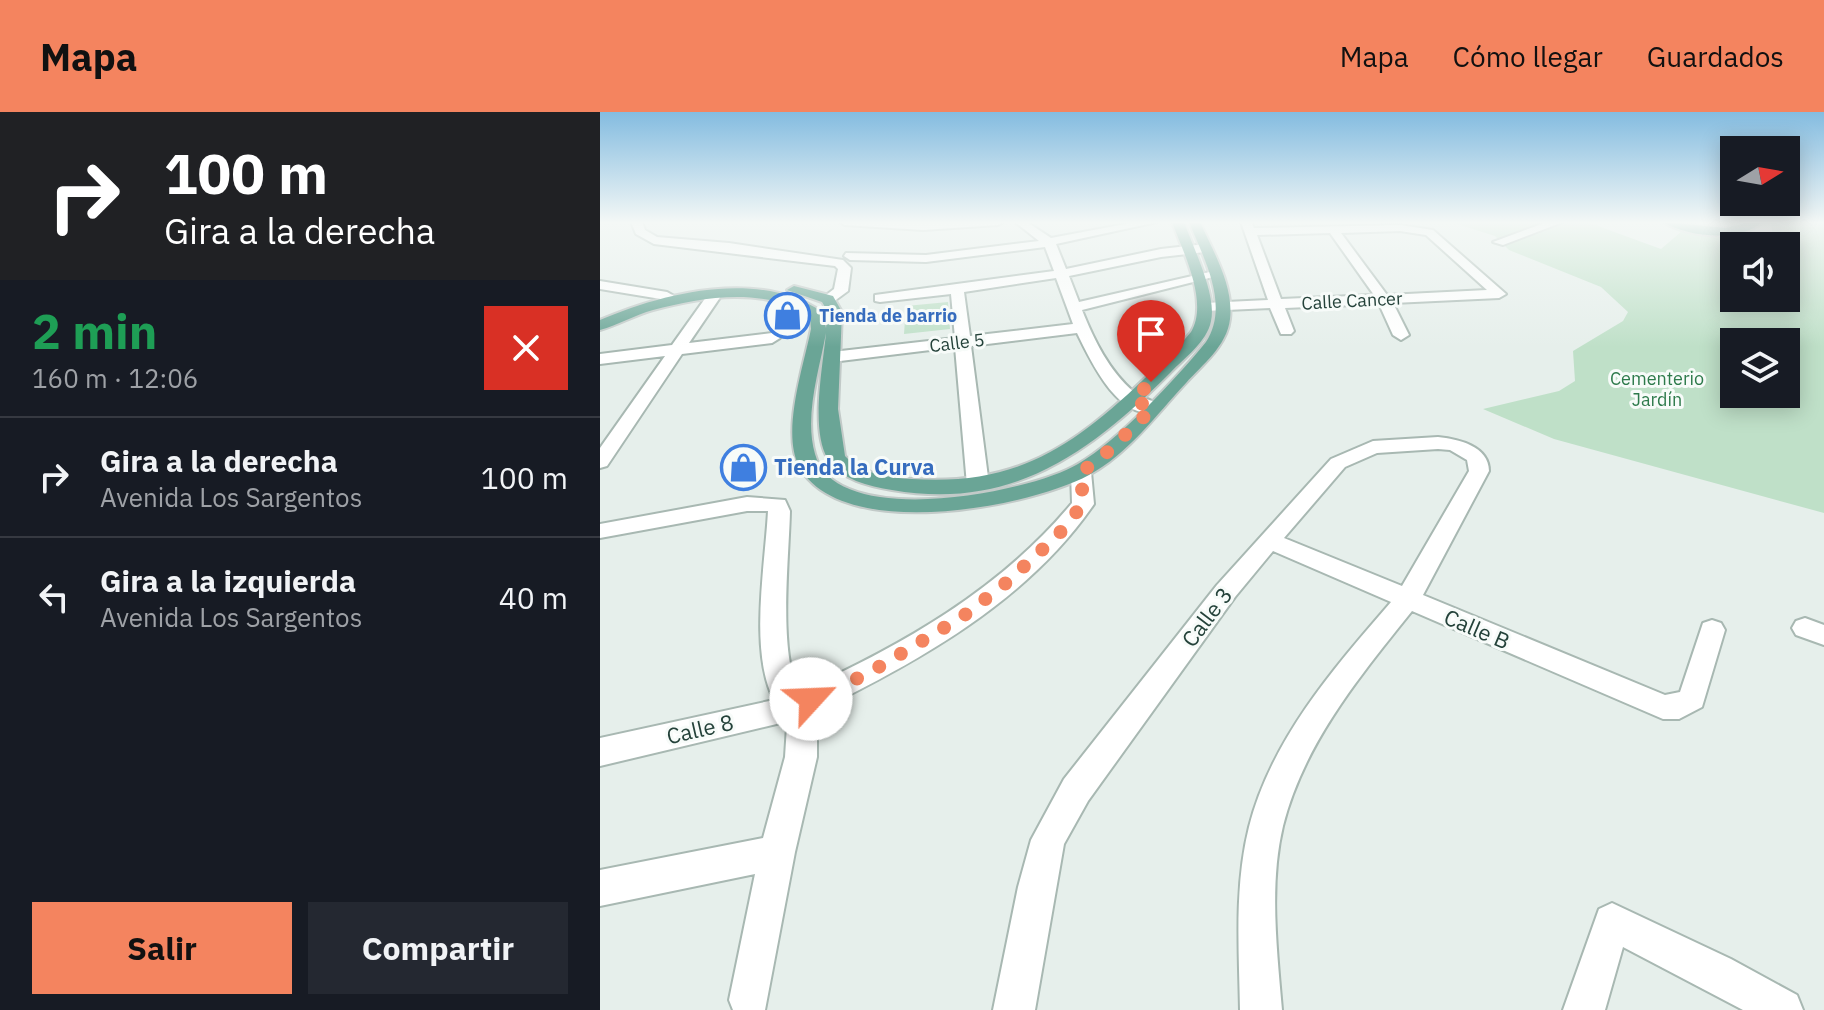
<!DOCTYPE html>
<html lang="es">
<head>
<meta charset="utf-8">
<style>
	:root { --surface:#171b24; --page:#242831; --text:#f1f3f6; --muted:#9ea1a6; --line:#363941; --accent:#f4845f }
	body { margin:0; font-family:"IBM Plex Sans",sans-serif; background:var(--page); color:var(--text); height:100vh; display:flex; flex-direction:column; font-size:30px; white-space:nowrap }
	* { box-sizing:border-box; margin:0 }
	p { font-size:26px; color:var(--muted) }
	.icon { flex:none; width:44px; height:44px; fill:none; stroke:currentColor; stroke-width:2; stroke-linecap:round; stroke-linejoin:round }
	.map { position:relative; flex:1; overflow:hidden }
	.side { display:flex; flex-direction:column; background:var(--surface); width:600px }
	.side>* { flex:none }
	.top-card { background:#202124; color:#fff; overflow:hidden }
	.needle { width:52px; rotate:79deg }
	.buttons { position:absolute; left:1120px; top:24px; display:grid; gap:16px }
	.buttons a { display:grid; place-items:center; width:80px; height:80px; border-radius:0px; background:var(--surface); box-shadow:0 4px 20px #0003; font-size:40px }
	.pin { position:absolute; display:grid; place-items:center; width:68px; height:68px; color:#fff; margin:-82px -34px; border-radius:50% 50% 50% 0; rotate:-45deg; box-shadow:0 0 8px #0007 }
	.pin .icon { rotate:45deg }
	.me { position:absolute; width:88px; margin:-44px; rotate:65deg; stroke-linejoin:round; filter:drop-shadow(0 0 6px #0008) }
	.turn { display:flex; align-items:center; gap:28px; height:168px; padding:0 32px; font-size:36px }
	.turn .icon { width:104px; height:104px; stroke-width:2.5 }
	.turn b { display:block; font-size:56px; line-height:68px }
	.round { display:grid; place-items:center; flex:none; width:84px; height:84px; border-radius:0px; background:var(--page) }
	.head { display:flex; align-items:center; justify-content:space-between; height:136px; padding:0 32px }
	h1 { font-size:48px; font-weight:700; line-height:60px; color:#1e9e55 }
	.button { display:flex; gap:16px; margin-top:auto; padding:16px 32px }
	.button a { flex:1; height:92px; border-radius:0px; background:var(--accent); color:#111; font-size:32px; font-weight:700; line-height:92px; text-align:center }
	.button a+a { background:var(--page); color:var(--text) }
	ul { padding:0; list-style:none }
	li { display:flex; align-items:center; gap:24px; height:120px; padding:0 32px; border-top:2px solid var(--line) }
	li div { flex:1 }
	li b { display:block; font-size:30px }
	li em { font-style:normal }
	header { display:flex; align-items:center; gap:48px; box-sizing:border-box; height:112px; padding:0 40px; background:var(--accent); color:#111 }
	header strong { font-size:38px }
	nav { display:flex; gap:44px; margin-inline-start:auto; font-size:28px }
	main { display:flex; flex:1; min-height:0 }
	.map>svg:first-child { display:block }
	.green { fill:#bfe0c8; fill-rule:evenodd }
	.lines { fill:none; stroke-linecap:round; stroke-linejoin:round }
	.minor-casing { stroke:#a8b8b2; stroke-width:4 }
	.major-casing { stroke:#c2cac8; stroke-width:4 }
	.minor { fill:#fff; fill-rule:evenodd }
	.major { fill:#6aa596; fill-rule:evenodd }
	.route { stroke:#f4845f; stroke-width:14; stroke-dasharray:0 25.2 }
	.labels { text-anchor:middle; stroke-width:6; stroke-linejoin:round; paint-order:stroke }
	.far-street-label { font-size:18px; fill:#24423a; stroke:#f7fbf9 }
	.far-shop-label { font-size:18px; font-weight:bold; fill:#366cbe; stroke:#f7fbf9; text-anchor:start }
	.far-park-label { font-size:18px; fill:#2d7a4b; stroke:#f7fbf9 }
	.shop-label { font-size:22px; font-weight:bold; fill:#366cbe; stroke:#f7fbf9; text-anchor:start }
	.street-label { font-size:22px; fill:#24423a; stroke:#f7fbf9 }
</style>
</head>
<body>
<header>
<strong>Mapa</strong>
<nav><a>Mapa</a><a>Cómo llegar</a><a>Guardados</a></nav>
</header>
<main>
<section class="side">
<div class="top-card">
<div class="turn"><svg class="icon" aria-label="right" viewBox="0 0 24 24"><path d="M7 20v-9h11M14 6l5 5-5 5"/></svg><div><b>100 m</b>Gira a la derecha</div></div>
</div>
<div class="head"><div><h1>2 min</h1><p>160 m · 12:06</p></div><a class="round" style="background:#d93025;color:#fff"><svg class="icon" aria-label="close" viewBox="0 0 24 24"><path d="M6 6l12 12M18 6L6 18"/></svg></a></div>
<ul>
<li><svg class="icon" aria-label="right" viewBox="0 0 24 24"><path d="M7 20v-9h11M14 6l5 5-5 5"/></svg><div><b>Gira a la derecha</b><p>Avenida Los Sargentos</p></div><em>100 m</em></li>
<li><svg class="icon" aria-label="left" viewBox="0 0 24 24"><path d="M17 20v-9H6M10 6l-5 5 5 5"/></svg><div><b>Gira a la izquierda</b><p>Avenida Los Sargentos</p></div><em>40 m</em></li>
</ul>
<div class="button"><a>Salir</a><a>Compartir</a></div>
</section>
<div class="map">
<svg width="1224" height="898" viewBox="0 0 1224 898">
	<rect width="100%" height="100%" fill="#e6efeb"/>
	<path class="green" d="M851 110H987L1061 137 1082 119 1137 125 1172 120 1171 110H1224V401L954 327 883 297 959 279 975 269 973 239 1023 209 1028 200 1001 175 909 138 895 124ZM1134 134H1186V186H1134ZM1134 230H1186V282H1134Z
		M348 190 350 217 304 222 306 194Z"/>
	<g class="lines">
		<defs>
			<path id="minor" d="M31 110H42L45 118 57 125 129 131 243 148 251 156 248 179 233 190 221 187 234 177 238 157 235 154 54 132 36 122Z
				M239 110H404L398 113 323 118 245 113Z
				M415 110H427L451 126 536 110H557L456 132 466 157 561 137 605 132 611 136 605 140 561 145 469 164 479 190 614 159 621 163 482 198C494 228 509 259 534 280 543 287 555 288 562 296L559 300C518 310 491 249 477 221L371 234 389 373 378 379 367 373 355 235 232 250 224 245 232 240 355 226 351 182 280 190 275 189V183L454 159 445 135 326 150 250 148 244 144 246 141 326 143 439 129ZM456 166 473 212 370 224 364 180Z
				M641 110H651L654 116 800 113 833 118 906 182 899 186 793 191 809 223 801 228 793 223 779 192 685 196 694 219 691 222H681L670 196 605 199 598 195 605 191 668 188ZM800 119 826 123 887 178 787 183 741 121ZM730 121 774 183 681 187 657 123Z
				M947 110H963L903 133 893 130Z
				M0 169 67 180 74 184 67 188 0 177Z
				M114 180 121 184 89 231 172 221 180 226 172 231 82 242 7 354 0 356V336L65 244 0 252V242L72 233 109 181Z
				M838 325C858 327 889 334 889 359L823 483 1065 583 1080 580 1103 511 1112 508 1121 511 1125 518 1102 595 1079 607H1063L812 499C760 564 704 631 683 714 669 772 677 839 682 898H640C639 838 634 775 649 715 671 628 733 557 791 490L673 439 635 485 488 689 464 732 435 898H393L418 775 431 728 464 667 617 473 731 347 773 329ZM838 337 850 338 867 348 869 359 802 474 684 426 745 355 777 341Z
				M481 354 491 360 494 392C427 490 316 551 211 602L217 614V645L195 740 165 898H133L129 888 155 762 0 794V758L163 726 185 645 187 614 185 610 0 654V626L174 588C149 540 165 455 168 399H147L0 426V412L147 385 185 388 190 399C189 446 178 541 199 580 301 534 400 478 472 391L471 360Z
				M1205 506 1224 513V533L1196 523 1192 516 1196 509Z
				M1012 791 1131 847 1197 883 1203 898H1143L1023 835 1005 898H963L999 797Z"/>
			<path id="major" d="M572 110H584C593 135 617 183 611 209 607 230 584 246 570 261 490 341 411 399 292 378 269 374 241 368 228 347 210 319 223 254 226 221 219 259 204 304 215 342 235 419 430 381 478 352 519 328 576 267 606 230 630 193 604 147 589 110H600C613 139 634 174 630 207 627 234 602 253 586 271 556 303 528 342 489 363 428 396 240 431 199 354 181 320 204 253 211 217L210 205C166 174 102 185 53 198 35 203 18 213 0 218V208C65 180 160 157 222 200L226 216 228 200 222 190 187 178 194 174 233 184 242 200 238 297 245 344C262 362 289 366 312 367 415 374 472 336 544 267 560 252 577 237 591 220 609 190 583 140 572 110Z
				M1063 110 1126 116 1149 110H1162C1140 131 1087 125 1063 110Z"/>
		</defs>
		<use href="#minor" class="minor-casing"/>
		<use href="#major" class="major-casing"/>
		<use href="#minor" class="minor"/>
		<use href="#major" class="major"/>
	</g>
	<linearGradient id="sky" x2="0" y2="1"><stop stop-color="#84bce0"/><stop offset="0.47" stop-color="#f4f8f6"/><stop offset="1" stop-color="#f4f8f6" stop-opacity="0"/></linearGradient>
	<rect width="1224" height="235" fill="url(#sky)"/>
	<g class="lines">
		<path class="route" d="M211 587 267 562 362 505 406 471 458 423 483 392 481 360 501 346 553 296 533 288 551 270"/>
	</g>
	<defs>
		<symbol id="shop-ring" viewBox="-11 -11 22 22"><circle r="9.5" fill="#f7fbf9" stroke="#3f7fe0" stroke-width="1.5"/><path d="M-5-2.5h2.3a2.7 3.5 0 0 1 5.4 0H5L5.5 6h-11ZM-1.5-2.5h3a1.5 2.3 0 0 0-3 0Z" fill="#3f7fe0"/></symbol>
	</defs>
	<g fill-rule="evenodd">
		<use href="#shop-ring" x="162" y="178" width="51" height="51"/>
		<use href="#shop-ring" x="118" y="330" width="51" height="51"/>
	</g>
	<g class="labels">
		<g class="far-street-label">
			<text transform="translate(752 189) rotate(-3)" y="6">Calle Cancer</text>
			<text transform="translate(357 231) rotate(-7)" y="6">Calle 5</text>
		</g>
		<g class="far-shop-label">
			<text x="219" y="210">Tienda de barrio</text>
		</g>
		<g class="far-park-label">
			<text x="1057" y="273">Cementerio<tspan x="1057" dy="21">Jardín</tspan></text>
		</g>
		<g class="shop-label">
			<text x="174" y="363">Tienda la Curva</text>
		</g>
		<g class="street-label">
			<text transform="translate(607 505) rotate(-53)" y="8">Calle 3</text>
			<text transform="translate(877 517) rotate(23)" y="8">Calle B</text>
			<text transform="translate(100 617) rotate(-13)" y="8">Calle 8</text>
		</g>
	</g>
</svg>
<div class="buttons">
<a><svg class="needle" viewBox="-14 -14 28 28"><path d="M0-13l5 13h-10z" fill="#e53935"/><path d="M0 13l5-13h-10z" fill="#9ea1a6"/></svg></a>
<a><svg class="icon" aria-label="sound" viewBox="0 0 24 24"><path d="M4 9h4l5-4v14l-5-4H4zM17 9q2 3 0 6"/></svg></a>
<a><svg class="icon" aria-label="layers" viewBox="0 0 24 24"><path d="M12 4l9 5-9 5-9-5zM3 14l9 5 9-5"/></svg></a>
</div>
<div class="pin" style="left:551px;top:270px;background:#d93025"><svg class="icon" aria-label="arrive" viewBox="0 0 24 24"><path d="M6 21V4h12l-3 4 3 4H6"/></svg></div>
<svg class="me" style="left:211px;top:587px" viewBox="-20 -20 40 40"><circle r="19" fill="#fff"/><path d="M0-13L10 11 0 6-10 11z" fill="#f4845f"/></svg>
</div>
</main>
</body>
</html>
